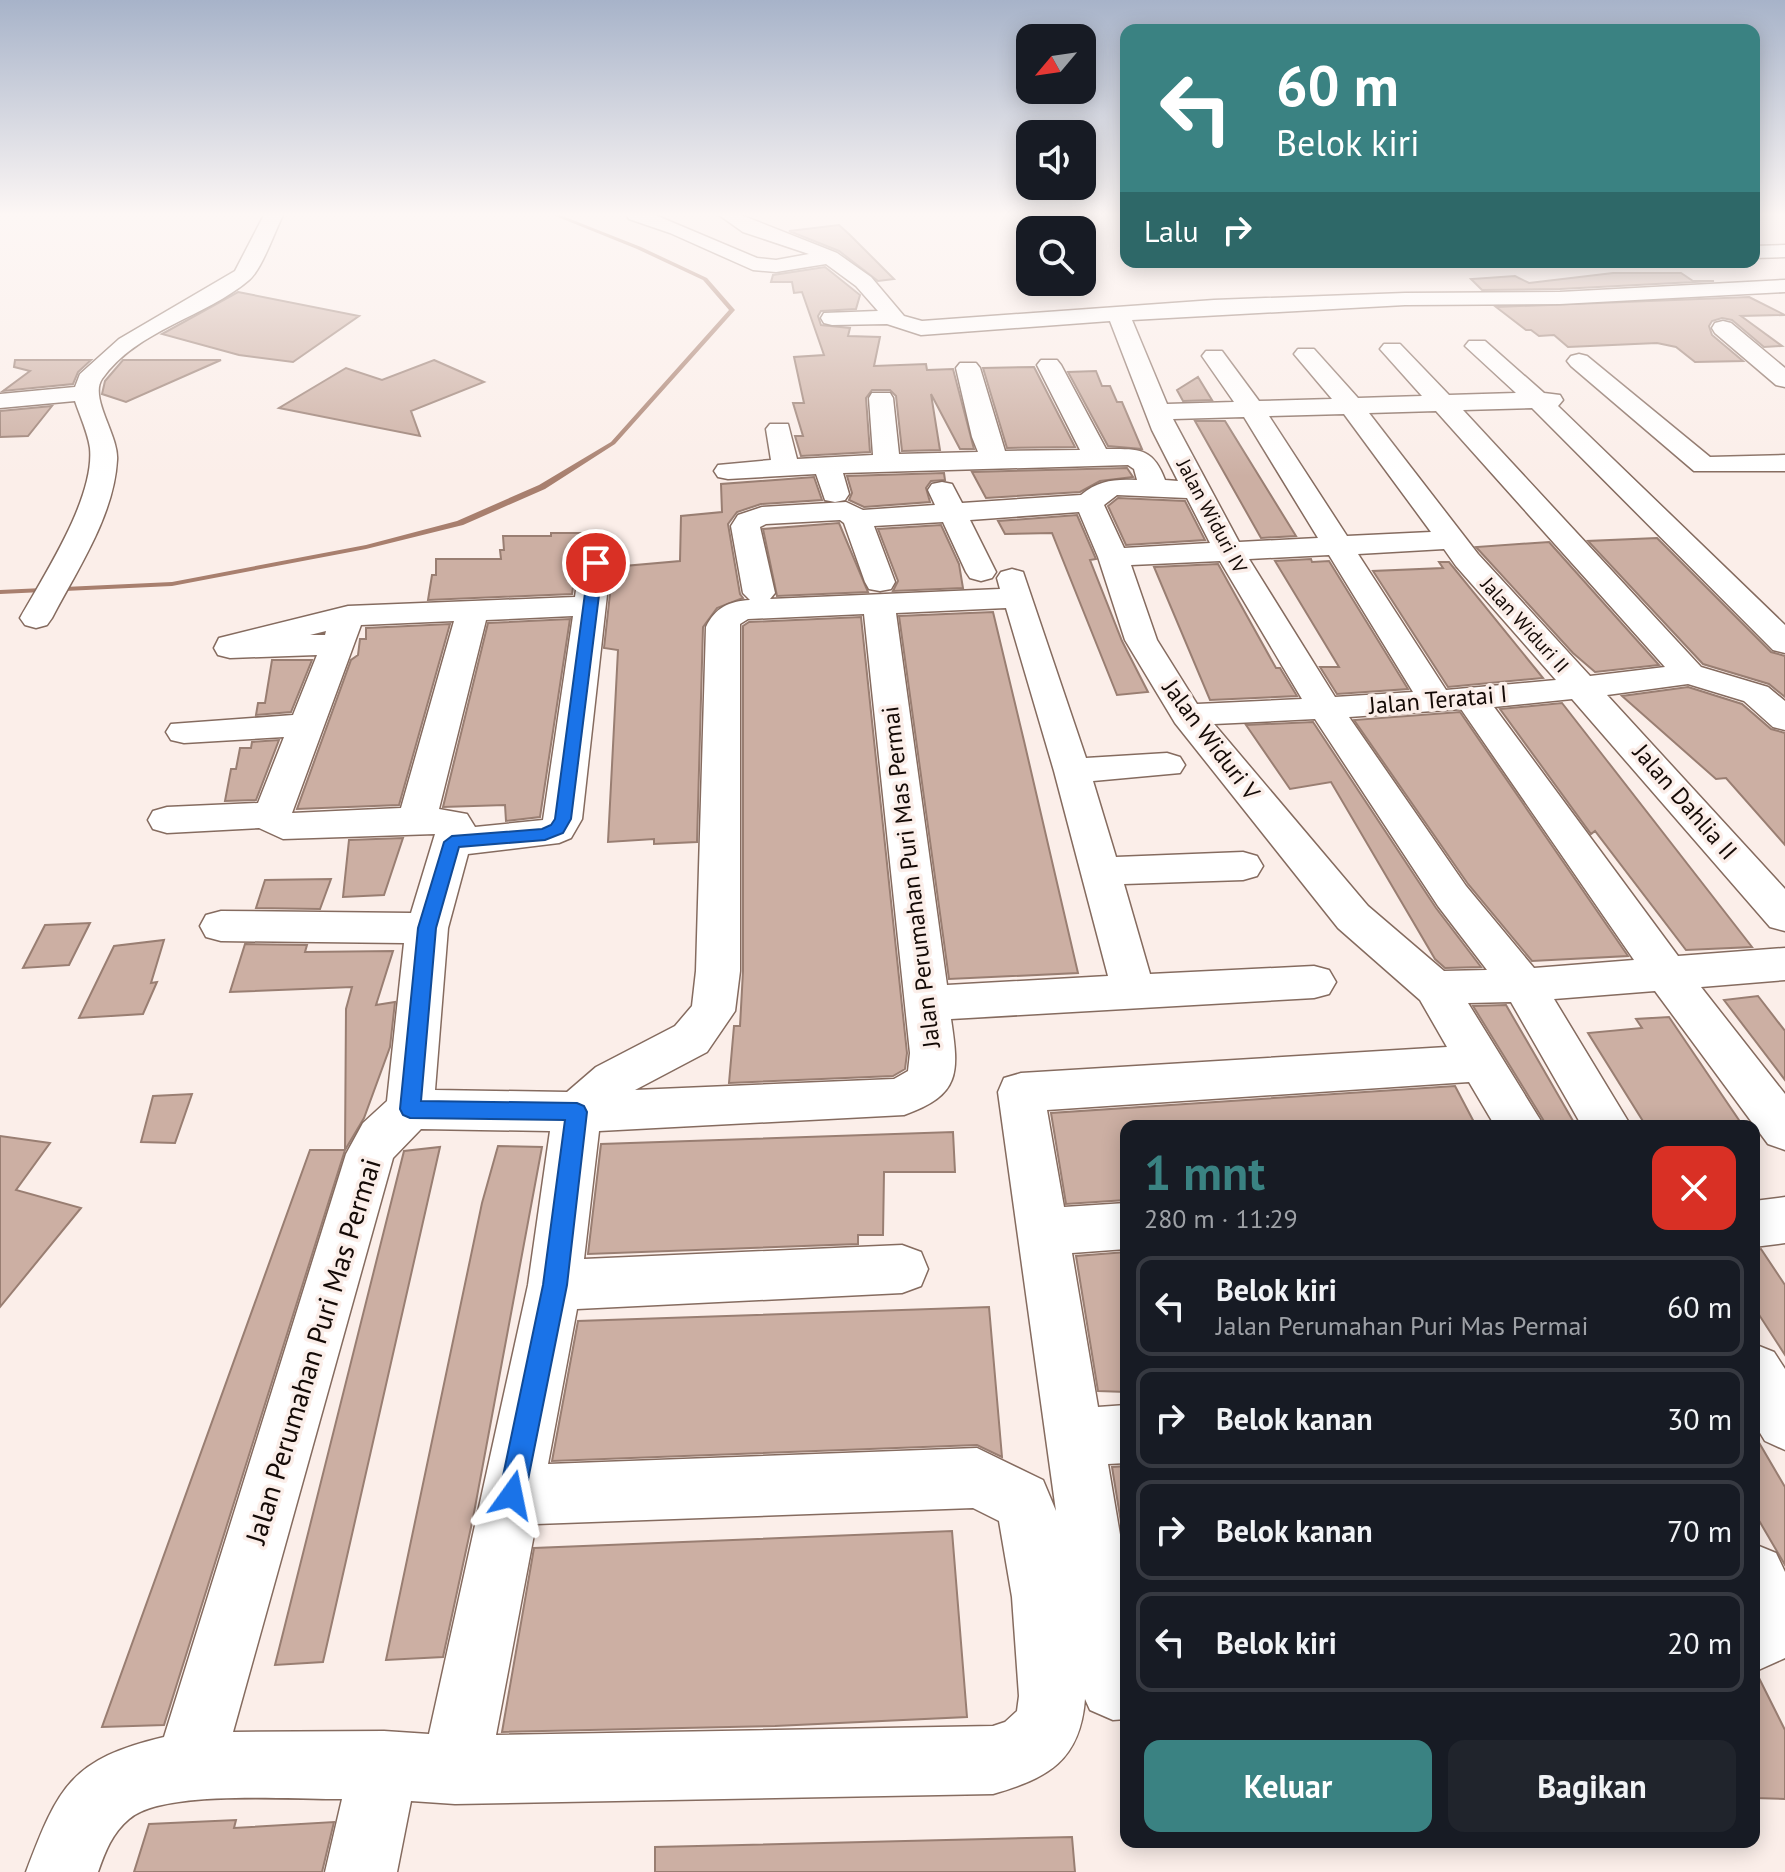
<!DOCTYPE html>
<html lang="id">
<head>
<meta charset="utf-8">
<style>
	:root { --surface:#171b24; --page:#20242c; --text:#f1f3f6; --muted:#9ea1a6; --line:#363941; --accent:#3a8282 }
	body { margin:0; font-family:"PT Sans",sans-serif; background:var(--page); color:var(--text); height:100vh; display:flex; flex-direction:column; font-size:30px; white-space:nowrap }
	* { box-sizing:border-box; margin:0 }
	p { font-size:26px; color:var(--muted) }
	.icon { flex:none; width:44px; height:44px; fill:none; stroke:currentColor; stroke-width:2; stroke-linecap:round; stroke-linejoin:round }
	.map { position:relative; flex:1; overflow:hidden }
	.drawer { position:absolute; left:1120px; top:1120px; width:640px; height:728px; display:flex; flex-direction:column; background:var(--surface); border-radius:16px; box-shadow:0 4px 20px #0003 }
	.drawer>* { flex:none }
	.hud { position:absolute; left:1120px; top:24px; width:640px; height:244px; border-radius:16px; box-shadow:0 4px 20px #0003; background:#3a8282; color:#fff; overflow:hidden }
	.needle { width:52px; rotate:241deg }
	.fabs { position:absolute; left:1016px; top:24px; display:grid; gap:16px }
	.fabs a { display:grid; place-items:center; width:80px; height:80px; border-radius:16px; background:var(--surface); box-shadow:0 4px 20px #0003; font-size:40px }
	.pin { position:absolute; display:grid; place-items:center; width:68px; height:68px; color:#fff; margin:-34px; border:4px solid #fff; border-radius:50%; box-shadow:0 2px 8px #0007 }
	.me { position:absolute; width:88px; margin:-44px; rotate:12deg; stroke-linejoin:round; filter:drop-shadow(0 0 6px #0008) }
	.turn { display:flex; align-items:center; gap:28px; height:168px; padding:0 24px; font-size:36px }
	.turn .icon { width:104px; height:104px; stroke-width:2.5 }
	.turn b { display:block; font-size:56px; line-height:68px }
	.then { display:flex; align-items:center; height:76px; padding:0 24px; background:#0003; gap:16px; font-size:30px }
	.round { display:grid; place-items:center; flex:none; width:84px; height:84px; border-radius:16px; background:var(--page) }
	.headline { display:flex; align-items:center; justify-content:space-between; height:136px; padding:0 24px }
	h1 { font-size:48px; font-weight:700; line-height:60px; color:var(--accent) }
	.action { display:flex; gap:16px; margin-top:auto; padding:16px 24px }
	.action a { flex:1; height:92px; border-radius:16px; background:var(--accent); color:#fff; font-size:32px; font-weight:700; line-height:92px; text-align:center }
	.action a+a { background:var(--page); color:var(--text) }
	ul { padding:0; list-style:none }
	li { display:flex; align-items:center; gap:24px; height:100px; margin:0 16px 12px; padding:0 8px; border:4px solid var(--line); border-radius:16px }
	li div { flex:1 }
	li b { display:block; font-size:30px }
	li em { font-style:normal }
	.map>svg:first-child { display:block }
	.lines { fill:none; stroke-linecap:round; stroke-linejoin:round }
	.stream { fill:#a87f6e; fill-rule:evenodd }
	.building { fill:#ccafa3; stroke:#997e72; stroke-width:2 }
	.minor-casing { stroke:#856b5f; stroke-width:3 }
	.minor { fill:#fff; fill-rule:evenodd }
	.route { fill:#1a73e8; stroke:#114b97; stroke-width:2 }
	.labels { text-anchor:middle; stroke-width:7; stroke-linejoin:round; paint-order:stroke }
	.far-street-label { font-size:20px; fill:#140a06; stroke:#fbeee9 }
	.street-label { font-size:24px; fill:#140a06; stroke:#fbeee9 }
	.near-street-label { font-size:28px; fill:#140a06; stroke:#fbeee9 }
</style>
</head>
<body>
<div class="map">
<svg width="1785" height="1872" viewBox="0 0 1785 1872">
	<rect width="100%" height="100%" fill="#fbeee9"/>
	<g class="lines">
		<path class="stream" d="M553 215H560L641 247 707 278 735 310 615 444 545 489 463 525 366 549 172 586 0 594V590L172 582 366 545 457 521 539 485 611 442 729 310 703 280 637 249Z"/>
	</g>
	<path class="building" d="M839 225 850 235 894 279 878 281 839 251 789 231Z
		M825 267 860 295 856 309 821 311 818 316 821 325 850 328 848 336 880 337 874 366 926 364 927 370 953 369 974 449H960L931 394 940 450 902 451 896 396 890 390H872L866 398 870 452 801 456 795 436H803L793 403H804L794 357 824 355 802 292 794 293 792 282H771L773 275Z
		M1613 273H1681L1693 281H1714L1560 289 1482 290 1471 279 1515 276 1529 283Z
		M238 292 359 316 293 362 239 355 162 334Z
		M1749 297 1785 315 1741 316 1782 346 1764 347 1732 320 1722 318 1712 321 1709 326 1712 335 1743 361 1695 362 1676 347 1657 343 1568 347 1554 335 1539 336 1531 330H1526L1496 307Z
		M15 360H91L78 372 73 384 3 391 30 371 14 367Z
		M123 360H221L126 402 102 394 105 381Z
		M434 360 484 382 411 411 420 436 279 408 346 368 382 380Z
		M1034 367 1075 447 1007 448 983 368Z
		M1096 371 1102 386H1110L1117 402H1122L1142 449 1108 446 1068 372Z
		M1198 377 1212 400 1183 401 1177 390Z
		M52 406 28 436 0 437V411Z
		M1195 421H1225L1296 536 1261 538Z
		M1127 468 1133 477 1100 481 1080 492 986 498 972 472Z
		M944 473 945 480 931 481 926 488 930 502 864 507 849 500 852 493 847 476Z
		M814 477 822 500 761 504 737 512 728 524 740 594 743 598 717 608 703 627 697 842 654 844V839L608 842 618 650 604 648 613 567 680 561 681 516 722 512 721 484Z
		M1118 498 1185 501 1205 540 1126 545 1108 506Z
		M1077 515 1096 559 1090 560 1122 641 1148 692 1117 695 1052 533 1005 534 998 521Z
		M839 523 868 592 777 596 763 529Z
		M941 525 959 564 963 588 893 591 898 581 878 529Z
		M551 533H586L580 541 572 594 428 600 432 575H436V559H501L500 550H504L503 536H551Z
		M1657 538 1771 652 1785 656V697L1769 684 1703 664 1588 541Z
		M1549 542 1659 665 1595 672 1573 653 1476 547Z
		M1311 559 1312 562 1329 561 1408 689 1337 694 1320 667H1339L1275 561Z
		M1439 562H1449L1543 678 1448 687 1373 571 1443 568Z
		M1218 564 1276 668H1280L1297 696 1210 700 1154 567Z
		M993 612 1024 741 1078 973 949 979 899 616Z
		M861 617 907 1053 905 1069 893 1076 729 1083 734 1026H740L743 971V626L749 622Z
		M570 619 540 817 506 821 505 805 443 807 488 623Z
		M450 624 399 805 297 809 351 660 358 655 360 639H366V628Z
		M272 660H312L291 712 256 715 258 703H265Z
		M1688 687 1742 704 1771 729 1785 733V845L1726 778 1716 779 1622 696Z
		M1562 703 1608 762 1752 947 1686 950 1595 831 1591 834 1500 709Z
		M1460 712 1628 956 1532 961 1468 884 1354 720Z
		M1313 722 1436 908 1481 967 1445 968 1435 959 1331 782 1290 789 1246 725Z
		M279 740 256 800 225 801 231 769H236L240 748H251L252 742Z
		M403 838 384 895 343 897 349 840Z
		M331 879 320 909 256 908 265 880Z
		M90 923 69 965 23 968 45 925Z
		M164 940 151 983 157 982 143 1014 79 1018 114 946Z
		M245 944 307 945 305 952 393 951 376 1005 395 1002 390 1047 364 1118 345 1150 346 1009 352 987 230 992Z
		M1758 996 1785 1031V1080L1724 1000Z
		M1506 1005 1576 1126H1547L1473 1006Z
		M1669 1017 1705 1070 1743 1126H1646L1588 1033 1642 1028 1636 1019Z
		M1455 1086 1475 1124 1423 1122 1425 1126H1126V1200L1066 1204 1051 1113Z
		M192 1094 175 1143 141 1142 153 1096Z
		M953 1132 955 1172H884L883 1235H858V1244L588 1254 601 1144Z
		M0 1136 50 1143 16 1190 81 1208 0 1307Z
		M498 1146 542 1147 473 1518 443 1657 386 1660 482 1203Z
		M440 1147 323 1662 275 1665 404 1151Z
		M310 1150H345L164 1725 102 1727Z
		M1761 1249 1785 1285V1355L1754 1307V1250Z
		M1126 1252V1392L1098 1391 1076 1256Z
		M989 1307 1002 1457 977 1445 552 1461 578 1321Z
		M1754 1434 1785 1487V1565L1754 1512Z
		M1126 1466V1547H1125L1112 1467Z
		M952 1531 967 1717 775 1726 502 1732 534 1548Z
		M1757 1674 1785 1730V1799L1754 1798V1675Z
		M236 1820 234 1828 334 1822 322 1872H134L149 1824Z
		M1072 1837 1075 1872H655V1847Z"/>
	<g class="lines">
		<defs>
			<path id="minor" d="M264 215H283C275 231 262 269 249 280 206 317 136 330 102 379 89 398 119 436 117 460 114 516 77 570 52 618L47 625 36 628 25 625 20 618C44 575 95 498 90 448 88 433 80 416 75 401L0 408V394L75 387 80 374 119 339 235 271Z
				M627 215H655L757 258 776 260 809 254 743 232 719 215H741L837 253 871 277 904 316 922 321 1214 300 1405 293 1560 292 1785 280V292L1560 304 1405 305 1132 320 1167 404 1234 402 1202 356 1206 351H1222L1259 401 1332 399 1294 354 1298 349H1314L1358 398 1422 396 1380 349 1384 344H1400L1449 395 1516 393 1465 346 1469 341H1485L1544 393 1560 395 1563 400 1558 406 1785 625V653L1773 650 1532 408 1463 410 1701 667 1768 687 1785 701V730L1773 727 1744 701 1688 684 1607 695 1785 889V931L1770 927 1572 699 1494 707 1678 956 1785 948V980L1701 987 1785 1094V1150L1768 1144 1655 991 1554 999 1631 1126H1582L1511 1002 1468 1003 1544 1126H1495L1469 1082 1047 1110 1064 1207 1126 1203V1249L1072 1253 1098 1407 1126 1405V1463L1108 1464 1126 1570V1719L1113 1720 1090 1710 1085 1699C1080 1761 1048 1778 993 1794L455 1804 411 1801 397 1872H325L342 1799C293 1800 164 1789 129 1819 112 1833 105 1852 98 1872H26C58 1787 71 1759 164 1737L346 1154 363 1123 387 1101 404 943 221 941 206 937 200 926 206 915 221 911 411 913 435 834 283 839 259 828 167 833 153 829 148 820 153 811 167 807 258 803 284 737 184 743 171 740 166 732 171 724 293 715 317 655 230 658 218 655 214 648 219 638 348 606 575 597 583 541 588 535 598 532 608 535 613 541 582 819 571 838 559 843 468 854 448 928 435 1090 567 1092 596 1067 675 1026 692 1006 696 971 706 627C715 608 729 601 750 600L743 593 731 526 738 515 762 507 846 502 863 510 935 505 928 490 932 484 942 482 952 484 962 503 1081 495C1099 480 1115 479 1137 480L1134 469 1128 465 843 473 849 494 845 500 835 502 825 500 816 474 728 479 718 477 714 471 718 465 771 460 766 429 770 424H788L797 459 873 455 869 398 872 393H890L893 398 899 454 978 452 972 437 956 368 960 363H976L980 368 1005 451 1080 450 1037 365 1041 360H1057L1061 365 1106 449C1138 449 1153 447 1165 480L1178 481 1152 430 1110 321 921 335 887 324 832 325 824 323 821 318 824 313 878 311 856 286 826 264 776 272 753 270 670 233 629 219ZM1436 411 1665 667 1590 676 1478 554 1369 413ZM1344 414 1431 532 1347 536 1269 416ZM1244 417 1318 538 1239 542 1173 419ZM1117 495 1187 498 1210 543 1124 548 1104 505ZM1079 512 1098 557 1125 640 1175 723 1338 928 1420 1000 1447 1047 1021 1073 1004 1078 998 1092 1056 1511 1043 1480 977 1448 548 1464 577 1309 902 1293 921 1286 928 1269 921 1252 902 1245 584 1259 599 1131 904 1115C961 1095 959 1073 951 1019L1314 998 1329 994 1336 982 1329 970 1314 966 1150 974 1124 884 1243 880 1257 876 1263 866 1257 856 1243 852 1116 857 1093 781 1180 773 1185 765 1180 757 1167 753 1086 758 1023 572 1012 569 1001 572 997 578 1000 589 770 599 775 593 760 527 766 524 840 520 844 523 865 582 869 589 880 591 891 589 895 582 874 526 943 522 966 572 970 578 981 581 992 578 996 572 970 520ZM1444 549 1456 566 1556 680 1446 690 1358 554ZM1329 555 1413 692 1335 697 1249 559ZM1220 561 1302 699 1197 704 1157 640 1131 565ZM1006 608 1054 771 1108 976 947 985 896 613ZM864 614 910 1053 908 1071 894 1079 635 1090 707 1052 735 1011 740 971V624L748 619ZM573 616 543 820 475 827 467 814 439 809 486 620ZM454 621 401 808 292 813 361 625ZM326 631 325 635H310ZM1461 709 1634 960 1534 968 1466 886 1349 717ZM1315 719 1438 906 1487 970 1444 971 1368 906 1214 724ZM421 1129 550 1131 528 1285 429 1734 384 1731 233 1732 393 1158ZM973 1508 999 1521 1012 1597 1019 1696 1017 1711 1005 1722 993 1726 496 1735 536 1524Z
				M1785 245V257L1754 258V246Z
				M1723 321 1731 323 1785 368V387L1776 385 1715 333 1712 328 1715 323Z
				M1579 354 1587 356 1710 457 1785 455V471H1694L1571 366 1567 361 1571 356Z
				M1785 1197V1243L1754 1247V1201Z
				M1754 1344 1774 1352 1785 1369V1450L1765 1441 1754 1423Z
				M1754 1544 1776 1553 1785 1572V1658L1754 1672Z"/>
		</defs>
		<use href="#minor" class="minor-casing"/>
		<use href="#minor" class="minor"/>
	</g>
	<linearGradient id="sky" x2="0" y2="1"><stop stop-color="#a7b3c9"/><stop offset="0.45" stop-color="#fdf7f5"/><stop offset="1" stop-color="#fdf7f5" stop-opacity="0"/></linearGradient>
	<rect width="1785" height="477" fill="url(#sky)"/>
	<path class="route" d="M596 559 603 563 571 819 563 833 545 840 459 847 436 928 421 1101 577 1103 584 1106 587 1112 567 1285 525 1495 521 1504 512 1508 503 1504 499 1495 543 1285 565 1120 410 1118 403 1115 400 1109 418 928 444 842 452 836 542 829 551 825 555 819 589 563Z"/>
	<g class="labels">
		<g class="far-street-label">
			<text transform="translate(1212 516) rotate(62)" y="7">Jalan Widuri IV</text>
			<text transform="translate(1525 625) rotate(48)" y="7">Jalan Widuri II</text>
		</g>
		<g class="street-label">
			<text transform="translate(1438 700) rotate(-5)" y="8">Jalan Teratai I</text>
			<text transform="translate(1211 740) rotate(53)" y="8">Jalan Widuri V</text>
			<text transform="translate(1685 802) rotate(49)" y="8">Jalan Dahlia II</text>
			<text transform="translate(911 877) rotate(-97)" y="8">Jalan Perumahan Puri Mas Permai</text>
		</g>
		<g class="near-street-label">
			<text transform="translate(313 1351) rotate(-73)" y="10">Jalan Perumahan Puri Mas Permai</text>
		</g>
	</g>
</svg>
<div class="fabs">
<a><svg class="needle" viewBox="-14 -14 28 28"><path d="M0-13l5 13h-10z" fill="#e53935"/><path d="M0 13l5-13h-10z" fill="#9ea1a6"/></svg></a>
<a><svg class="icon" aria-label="sound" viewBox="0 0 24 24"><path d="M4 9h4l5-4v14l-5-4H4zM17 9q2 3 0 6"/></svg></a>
<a><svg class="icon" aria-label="search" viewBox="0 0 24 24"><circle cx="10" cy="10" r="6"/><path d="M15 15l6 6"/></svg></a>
</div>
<div class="pin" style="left:596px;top:563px;background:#d93025"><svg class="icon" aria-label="arrive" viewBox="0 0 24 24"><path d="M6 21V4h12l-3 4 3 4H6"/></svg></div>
<svg class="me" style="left:512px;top:1495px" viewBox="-20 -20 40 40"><path d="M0-17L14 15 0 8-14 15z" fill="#1a73e8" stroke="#fff" stroke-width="4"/></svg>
<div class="hud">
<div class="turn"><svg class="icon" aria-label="left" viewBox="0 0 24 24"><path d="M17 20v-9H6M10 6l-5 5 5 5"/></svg><div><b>60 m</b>Belok kiri</div></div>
<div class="then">Lalu<svg class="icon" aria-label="right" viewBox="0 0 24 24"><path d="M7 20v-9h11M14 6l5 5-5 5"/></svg></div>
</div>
<section class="drawer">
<div class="headline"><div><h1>1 mnt</h1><p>280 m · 11:29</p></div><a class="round" style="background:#d93025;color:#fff"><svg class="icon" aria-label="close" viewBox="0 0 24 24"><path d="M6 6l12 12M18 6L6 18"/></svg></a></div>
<ul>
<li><svg class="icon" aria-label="left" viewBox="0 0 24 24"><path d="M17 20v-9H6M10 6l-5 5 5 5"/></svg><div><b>Belok kiri</b><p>Jalan Perumahan Puri Mas Permai</p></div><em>60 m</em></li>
<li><svg class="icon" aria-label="right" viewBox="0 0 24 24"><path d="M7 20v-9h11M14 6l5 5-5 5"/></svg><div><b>Belok kanan</b></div><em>30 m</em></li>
<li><svg class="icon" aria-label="right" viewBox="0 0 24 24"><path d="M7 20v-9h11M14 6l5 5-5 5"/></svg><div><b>Belok kanan</b></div><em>70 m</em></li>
<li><svg class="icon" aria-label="left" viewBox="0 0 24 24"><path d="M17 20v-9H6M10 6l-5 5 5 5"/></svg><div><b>Belok kiri</b></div><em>20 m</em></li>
</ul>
<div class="action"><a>Keluar</a><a>Bagikan</a></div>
</section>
</div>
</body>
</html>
